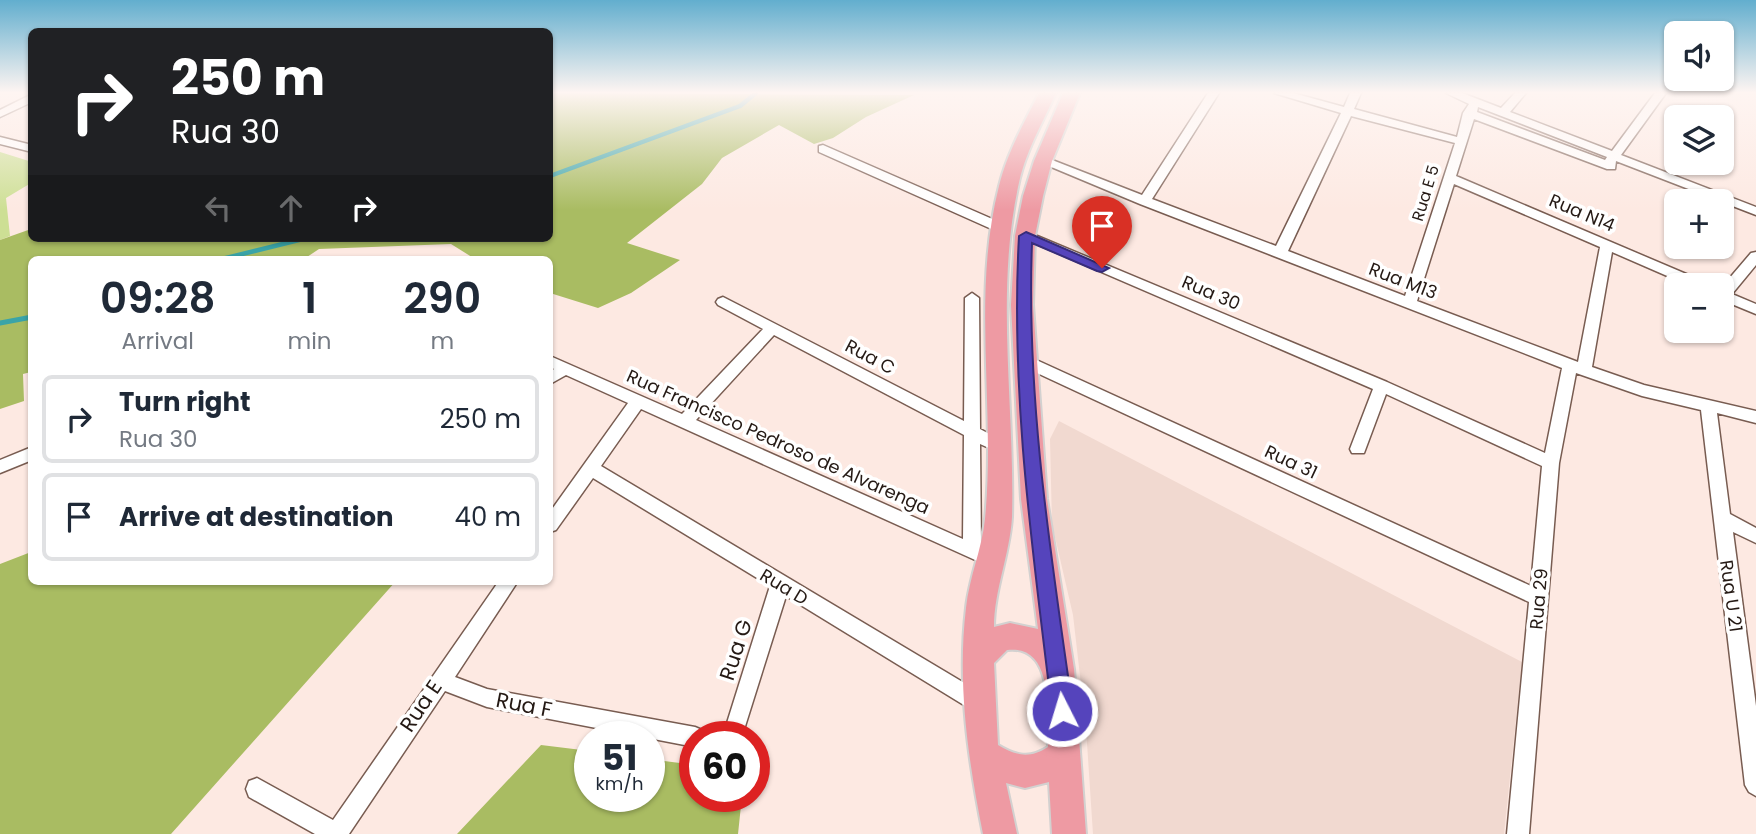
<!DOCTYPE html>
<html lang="en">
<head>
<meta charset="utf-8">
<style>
	:root { --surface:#fff; --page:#f2f2f3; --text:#1f2937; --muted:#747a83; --line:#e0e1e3 }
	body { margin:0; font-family:Poppins,sans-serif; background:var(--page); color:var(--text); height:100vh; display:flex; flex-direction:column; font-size:26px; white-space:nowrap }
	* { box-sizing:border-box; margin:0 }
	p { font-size:23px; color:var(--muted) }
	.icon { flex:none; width:38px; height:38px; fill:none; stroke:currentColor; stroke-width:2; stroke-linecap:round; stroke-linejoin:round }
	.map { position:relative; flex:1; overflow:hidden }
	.side { position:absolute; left:28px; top:256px; width:525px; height:329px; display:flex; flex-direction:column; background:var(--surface); border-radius:10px; box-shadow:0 2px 5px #0004 }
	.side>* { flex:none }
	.top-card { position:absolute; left:28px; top:28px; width:525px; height:214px; border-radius:10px; box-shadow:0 2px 5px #0004; background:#202124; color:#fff; overflow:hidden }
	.tools { position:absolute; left:1664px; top:21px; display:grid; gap:14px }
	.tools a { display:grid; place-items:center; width:70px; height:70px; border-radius:10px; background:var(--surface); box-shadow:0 2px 5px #0004; font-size:35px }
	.speed { position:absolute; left:574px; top:721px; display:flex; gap:14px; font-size:35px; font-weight:700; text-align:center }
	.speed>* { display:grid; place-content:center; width:91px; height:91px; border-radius:50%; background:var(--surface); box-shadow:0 2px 5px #0004; line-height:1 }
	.speed small { font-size:18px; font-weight:400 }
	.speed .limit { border:10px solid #d22; background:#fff; color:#111 }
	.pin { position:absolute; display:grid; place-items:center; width:60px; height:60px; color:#fff; margin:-72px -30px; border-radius:50% 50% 50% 0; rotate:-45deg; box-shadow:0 0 7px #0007 }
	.pin .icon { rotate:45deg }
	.me { position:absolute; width:77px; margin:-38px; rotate:355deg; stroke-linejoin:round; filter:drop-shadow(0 0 5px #0008) }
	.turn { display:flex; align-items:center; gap:24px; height:147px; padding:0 28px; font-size:32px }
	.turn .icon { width:91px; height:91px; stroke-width:2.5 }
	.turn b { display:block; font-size:49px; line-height:60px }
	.lanes { display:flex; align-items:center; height:66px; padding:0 28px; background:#0003; justify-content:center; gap:35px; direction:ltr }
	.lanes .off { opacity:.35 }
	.eta { display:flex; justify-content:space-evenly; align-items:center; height:119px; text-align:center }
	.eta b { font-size:42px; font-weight:600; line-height:49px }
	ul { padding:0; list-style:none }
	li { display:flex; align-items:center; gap:21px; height:88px; margin:0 14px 10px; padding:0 14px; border:4px solid var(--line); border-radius:10px }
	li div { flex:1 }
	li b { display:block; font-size:26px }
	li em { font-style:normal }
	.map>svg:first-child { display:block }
	.built { fill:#f1d9d0 }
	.green { fill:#cddf94 }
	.forest { fill:#a9bc62 }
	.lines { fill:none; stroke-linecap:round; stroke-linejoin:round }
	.stream-far1 { stroke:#3aa4a8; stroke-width:4.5 }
	.stream { stroke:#3aa4a8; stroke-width:5 }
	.minor-casing { stroke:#785c51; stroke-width:3 }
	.primary-casing { stroke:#d3d1d0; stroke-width:4 }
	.minor { fill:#fff; fill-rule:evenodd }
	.primary { fill:#ee9aa3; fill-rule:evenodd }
	.route { fill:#5544bc; stroke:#372c7a; stroke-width:2 }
	.labels { text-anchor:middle; stroke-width:7; stroke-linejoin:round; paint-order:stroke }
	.far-street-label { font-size:16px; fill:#241914; stroke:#fff }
	.street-label { font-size:18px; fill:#241914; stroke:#fff }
	.near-street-label { font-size:21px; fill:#241914; stroke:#fff }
</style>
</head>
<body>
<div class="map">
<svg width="1756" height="834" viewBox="0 0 1756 834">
	<rect width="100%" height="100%" fill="#fde9e2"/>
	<path class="built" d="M1059 421 1522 662 1504 834H1093L1086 728 1073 615 1052 524 1050 439Z"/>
	<path class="green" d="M0 152 32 162 31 183 6 198 10 236 0 240Z"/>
	<path class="forest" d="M550 93 914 95 866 117 833 138 814 144 779 125 722 158 702 184 627 243 680 260 631 293 598 308 550 293V259H475L451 244 319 249 304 259H32L31 372 23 374 24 401 0 409V240L31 229 32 238H550Z
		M31 552 32 581H396L171 834H0V564Z
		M541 745 590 751V796H649V759L695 765V796H742L738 834H457Z"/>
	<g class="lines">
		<path class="stream-far1" d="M550 176 740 106 756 93
			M222 259 307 238"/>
		<path class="stream" d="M0 323 32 317"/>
		<defs>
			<path id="minor" d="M1208 93H1219L1152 199 1276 246 1341 113 1274 93H1293L1344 107 1350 93H1361L1354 109 1457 137 1463 113 1469 104 1446 93H1462L1501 108 1515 93H1526L1510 112 1612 151 1655 93H1666L1621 155 1756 207V215L1616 161 1615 169H1607L1474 119 1456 176 1705 282 1707 285H1688L1612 252 1592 367 1644 385 1756 411V423L1717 413 1730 514 1756 528V543L1733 532 1756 706V796L1749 792 1745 785 1701 410 1642 396 1576 373 1559 463 1529 834H1507L1529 602 1022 366 1020 362 1022 358H1032L1531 586 1542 466 1386 394 1364 453H1352L1350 449 1373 389 1018 236 1025 232 1030 233 1387 382 1545 453 1562 368 1140 204 1037 161 1043 157 1047 158 1142 195ZM1478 107 1607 157 1605 160 1477 112ZM1351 116 1455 143 1405 296 1288 251ZM1454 184 1600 247 1578 362 1417 301Z
				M32 94V102L0 117V110Z
				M0 137 32 145V152L0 144Z
				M823 145 1006 225 1007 228 1006 231H996L819 152V146Z
				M1756 252V265L1732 294 1756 304V314L1722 300V287L1751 253Z
				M972 293 979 298 980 429 1006 443 1008 447 1006 451 1000 453 980 444 981 547 996 554 999 559 996 564 990 567 984 564 641 409 601 466 986 696 989 703 986 710 979 712 972 710 786 596 742 736 712 737 715 730 727 723 770 586 593 478 556 530 550 532V512L628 403 566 375 550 384V372L554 369 550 367V356L682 414 763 329 718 305 716 302 718 299 723 297 964 421 965 298ZM774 335 964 435 963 539 696 420Z
				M32 447V460L0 473V460Z
				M499 581H518L455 677 487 689 695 727 702 730 705 737H695V747L487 707 445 691 349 834H315L249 797 246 789 249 781 257 778 333 820Z"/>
			<path id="primary" d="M1039 93H1056C1042 124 1024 154 1018 187 995 296 1015 407 1012 517 1010 554 994 590 994 627L1010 623 1038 629 1021 499 1011 305 1015 236 1023 196 1034 161 1063 93H1080L1052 161 1043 196 1035 236 1033 305 1047 499 1074 669 1086 834H1052L1049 782 1025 788 1006 783 1017 834H983C968 759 957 684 966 608 969 578 982 549 985 519 996 408 971 296 999 186 1007 153 1024 123 1039 93ZM1007 650C1056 644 1046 716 1048 747 1030 759 1016 756 998 745L994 663Z"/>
		</defs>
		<use href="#minor" class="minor-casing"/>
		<use href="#primary" class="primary-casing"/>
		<use href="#minor" class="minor"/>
		<use href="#primary" class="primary"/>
	</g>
	<linearGradient id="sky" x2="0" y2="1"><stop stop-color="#62aece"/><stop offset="0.44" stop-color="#fef5f2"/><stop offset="1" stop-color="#fef5f2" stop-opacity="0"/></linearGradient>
	<rect width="1756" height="210" fill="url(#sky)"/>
	<path class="route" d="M1026 232 1109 268 1102 272 1097 271 1032 243C1026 400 1051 556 1073 711L1070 718 1062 721 1055 718 1052 711C1033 553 1010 395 1019 236Z"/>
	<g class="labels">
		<g class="far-street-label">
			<text transform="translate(1425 193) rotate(-73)" y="6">Rua E 5</text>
		</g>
		<g class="street-label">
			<text transform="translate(1582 213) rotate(23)" y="6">Rua N14</text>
			<text transform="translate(1403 281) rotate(21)" y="6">Rua M13</text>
			<text transform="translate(1211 293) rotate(23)" y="6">Rua 30</text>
			<text transform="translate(870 357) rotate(28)" y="6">Rua C</text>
			<text transform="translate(778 442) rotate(24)" y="6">Rua Francisco Pedroso de Alvarenga</text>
			<text transform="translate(1291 462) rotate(25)" y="6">Rua 31</text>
			<text transform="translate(784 587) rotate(31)" y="6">Rua D</text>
			<text transform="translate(1731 596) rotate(82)" y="6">Rua U 21</text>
			<text transform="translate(1539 599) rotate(-85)" y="6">Rua 29</text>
		</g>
		<g class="near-street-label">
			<text transform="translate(736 650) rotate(-72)" y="7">Rua G</text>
			<text transform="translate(524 705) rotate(11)" y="7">Rua F</text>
			<text transform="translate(421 706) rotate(-56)" y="7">Rua E</text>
		</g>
	</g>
</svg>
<div class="tools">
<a><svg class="icon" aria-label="sound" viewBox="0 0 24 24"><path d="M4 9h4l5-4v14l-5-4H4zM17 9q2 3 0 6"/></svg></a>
<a><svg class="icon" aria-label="layers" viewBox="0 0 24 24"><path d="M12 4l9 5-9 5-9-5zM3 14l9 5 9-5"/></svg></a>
<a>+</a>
<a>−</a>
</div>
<div class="speed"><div>51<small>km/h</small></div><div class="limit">60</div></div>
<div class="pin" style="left:1102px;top:268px;background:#d93025"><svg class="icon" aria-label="arrive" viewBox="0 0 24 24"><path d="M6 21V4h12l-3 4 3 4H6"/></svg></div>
<svg class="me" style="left:1062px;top:711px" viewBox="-20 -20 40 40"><circle r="17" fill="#5544bc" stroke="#fff" stroke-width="3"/><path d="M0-11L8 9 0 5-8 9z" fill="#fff"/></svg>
<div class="top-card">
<div class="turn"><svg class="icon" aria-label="right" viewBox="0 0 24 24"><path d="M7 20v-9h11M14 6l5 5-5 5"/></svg><div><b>250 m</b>Rua 30</div></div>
<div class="lanes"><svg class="icon off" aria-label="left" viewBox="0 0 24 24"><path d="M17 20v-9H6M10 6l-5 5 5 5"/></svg><svg class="icon off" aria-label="ahead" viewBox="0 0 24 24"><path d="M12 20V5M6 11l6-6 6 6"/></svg><svg class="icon" aria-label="right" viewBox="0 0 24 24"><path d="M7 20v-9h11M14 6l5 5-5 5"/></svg></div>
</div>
<section class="side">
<div class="eta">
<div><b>09:28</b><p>Arrival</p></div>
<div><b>1</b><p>min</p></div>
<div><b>290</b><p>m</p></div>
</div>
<ul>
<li><svg class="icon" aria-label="right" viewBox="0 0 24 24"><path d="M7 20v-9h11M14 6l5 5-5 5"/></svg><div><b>Turn right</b><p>Rua 30</p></div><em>250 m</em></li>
<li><svg class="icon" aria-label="arrive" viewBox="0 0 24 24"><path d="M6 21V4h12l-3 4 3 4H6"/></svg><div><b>Arrive at destination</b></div><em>40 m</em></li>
</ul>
</section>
</div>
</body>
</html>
